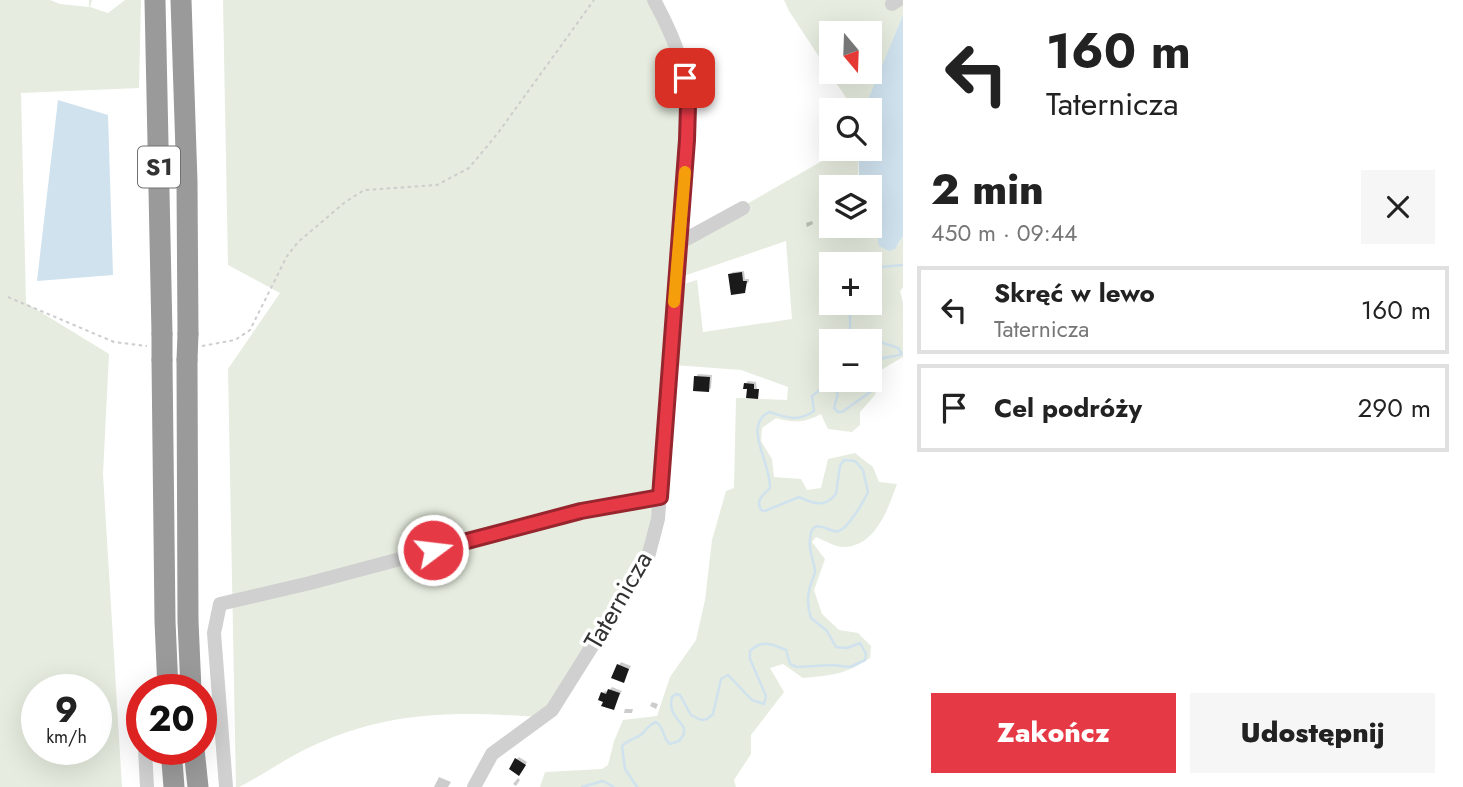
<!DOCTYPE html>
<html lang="pl">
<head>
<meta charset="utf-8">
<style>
	:root { --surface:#fff; --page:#f6f6f6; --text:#222; --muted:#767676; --line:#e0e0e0; --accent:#e63946 }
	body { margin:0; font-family:Jost,sans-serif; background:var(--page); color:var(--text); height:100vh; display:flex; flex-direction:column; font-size:26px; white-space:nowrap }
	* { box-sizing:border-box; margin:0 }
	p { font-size:23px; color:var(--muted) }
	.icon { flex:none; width:38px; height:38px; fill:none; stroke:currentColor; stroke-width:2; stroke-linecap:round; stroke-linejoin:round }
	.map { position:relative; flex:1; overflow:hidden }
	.details { display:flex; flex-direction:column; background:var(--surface); width:560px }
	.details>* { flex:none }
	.top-card { background:#fff; color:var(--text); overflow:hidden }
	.needle { width:46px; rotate:161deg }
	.controls { position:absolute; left:819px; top:21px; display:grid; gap:14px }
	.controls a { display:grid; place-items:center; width:63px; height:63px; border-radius:0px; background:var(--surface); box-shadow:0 7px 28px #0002; font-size:35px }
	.speed { position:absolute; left:21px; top:674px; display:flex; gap:14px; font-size:35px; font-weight:700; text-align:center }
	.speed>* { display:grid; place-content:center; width:91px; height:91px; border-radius:50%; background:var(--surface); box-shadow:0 7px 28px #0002; line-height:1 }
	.speed small { font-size:18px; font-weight:400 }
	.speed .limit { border:10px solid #d22; background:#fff; color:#111 }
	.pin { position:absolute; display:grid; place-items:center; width:60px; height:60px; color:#fff; margin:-30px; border-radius:14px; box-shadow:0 4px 10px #0006 }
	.me { position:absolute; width:77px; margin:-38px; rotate:75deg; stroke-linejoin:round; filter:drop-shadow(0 0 5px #0008) }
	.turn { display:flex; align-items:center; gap:24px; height:147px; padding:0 28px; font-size:32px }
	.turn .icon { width:91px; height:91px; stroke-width:2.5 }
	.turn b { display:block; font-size:49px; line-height:60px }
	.round { display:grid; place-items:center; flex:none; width:74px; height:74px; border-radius:0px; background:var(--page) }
	.headline { display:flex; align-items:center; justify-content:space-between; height:119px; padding:0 28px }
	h1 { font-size:42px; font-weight:800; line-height:52px }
	.cta { display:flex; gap:14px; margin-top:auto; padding:14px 28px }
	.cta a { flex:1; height:80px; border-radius:0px; background:var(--accent); color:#fff; font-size:28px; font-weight:800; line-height:80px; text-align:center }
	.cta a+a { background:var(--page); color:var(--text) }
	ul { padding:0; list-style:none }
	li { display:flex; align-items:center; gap:21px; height:88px; margin:0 14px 10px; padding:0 14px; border:4px solid var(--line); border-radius:0px }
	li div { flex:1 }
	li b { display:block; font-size:26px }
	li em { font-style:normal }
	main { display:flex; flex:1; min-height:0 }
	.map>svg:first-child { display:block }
	.green { fill:#e6ecdf; fill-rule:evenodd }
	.water { fill:#cfe2ee }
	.shadow { fill:#0003 }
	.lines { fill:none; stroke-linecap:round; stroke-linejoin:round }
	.stream { stroke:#cfe2ee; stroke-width:2.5 }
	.building { fill:#1a1a1a }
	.path { stroke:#cdcdcd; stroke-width:2; stroke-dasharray:3.5 3.5; stroke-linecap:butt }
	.minor { stroke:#d0d0d0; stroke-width:14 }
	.highway { stroke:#9a9a9a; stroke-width:21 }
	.highway-bridge { stroke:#9a9a9a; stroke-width:21 }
	.route-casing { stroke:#96252e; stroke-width:18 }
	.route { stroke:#e63946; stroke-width:12 }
	.slow { stroke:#f59e0b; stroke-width:12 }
	.labels { text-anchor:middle; stroke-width:7; stroke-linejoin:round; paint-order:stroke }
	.shield { fill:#fff; stroke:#707070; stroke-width:2 }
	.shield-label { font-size:24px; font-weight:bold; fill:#333 }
	.street-label { font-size:26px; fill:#333; stroke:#fff }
</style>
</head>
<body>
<main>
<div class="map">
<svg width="903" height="787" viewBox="0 0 903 787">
	<rect width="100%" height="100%" fill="#fff"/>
	<path class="green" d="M0 0H50L60 4 89 7V0H92L90 7 108 13 125 0H141L139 88 21 93 26 303 109 354 103 474 122 787H0ZM37 690H96V749H37Z
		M223 0H652L685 92 665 397 647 556 540 717C454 711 384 710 304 750 282 761 261 776 239 787H236L228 369 280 293 228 265Z
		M784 0H903V15L865 110H854L789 11ZM831 33H870V72H831Z
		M843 149H859L858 176 864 187H831V226H870V191C885 201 878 224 878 241L898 245 903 236V287L900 291 903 302V357L881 370 875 395 860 412V425L852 432 828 429 821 414C805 423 794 423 776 418L762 428 761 441 772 459 774 477 801 479 807 490 821 488 828 459 855 453 873 467 879 482 897 484C888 509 875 548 842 547 834 546 823 540 816 537L812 542 825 559 814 590 822 614 839 630 858 633 871 646 870 658C844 675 833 675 803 678L783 664 770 668 784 692 751 735V754L734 780 736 787H540L545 772 602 769 608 765 614 741 623 720 657 716 670 677 696 640 705 600 712 540 726 491 734 488 736 398 787 400 788 387 741 370 674 365 677 286 697 280 703 332 792 319 786 241 678 278 681 244 745 205ZM831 264H870V303H831ZM831 341H870V380H831Z"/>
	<path class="water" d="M903 15V236L895 249 889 251 879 246 878 241C878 224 885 201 870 191V187H864L859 182V149H870V110H865V107Z
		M58 100 108 115 113 275 37 281Z"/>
	<path class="shadow" d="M812 221 813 224 807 227 806 223Z
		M744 271 745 279H749V282L744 285 730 274 733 272Z
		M698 374 712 375 711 388 709 390 696 377Z
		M748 381 756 382 758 396 745 384Z
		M621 662 631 666 623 681 619 665Z
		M612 687 622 691 613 708 603 693 605 691 608 692Z
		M652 702 658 704 656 709 650 706Z
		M633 709 632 713H624L625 709Z
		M519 757 527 762 522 771 517 759Z
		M439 777 451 782 448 787H434Z
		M518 778 520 780 516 786 513 784Z"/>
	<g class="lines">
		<path class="stream" d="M870 268 903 265
			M582 787 603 781 614 787
			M637 787 625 769 622 746C628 739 637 739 643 733 648 728 648 725 656 722 665 727 662 739 670 744L679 741 684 734V728C677 717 668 712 672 697L676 694 680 695 691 715 701 720 707 719 713 714 721 679 728 675 752 700 764 704 766 696 750 659V651C762 639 772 644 786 650L790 664 797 667 833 665 850 667 865 660 866 654 860 643 847 648 836 647 827 631 811 618C807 606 807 593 812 581 813 578 815 574 815 571 814 560 808 550 810 539 812 514 829 534 839 531 848 528 864 501 868 492L863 470 855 461 844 460 840 466 836 494C825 508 814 504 799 497L765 511 761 510C755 499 764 495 770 488 771 462 742 426 769 412 786 417 797 423 814 411L812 396 825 386H831L838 394 834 408 838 412H842L873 390 875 387C875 381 872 374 872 369 872 355 894 358 902 354L898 348 860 335 850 329V303"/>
	</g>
	<path class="building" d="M742 272 743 281H747L745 293 731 295 728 274Z
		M694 376 710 377 709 392 693 391Z
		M744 383 754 384V389H759L758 399 746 398 747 389H743Z
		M617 664 629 669 624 683 611 678Z
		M608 689 620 693 614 710 601 706 603 702 598 700 601 692 606 694Z
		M515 758 526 765 519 776 509 769Z"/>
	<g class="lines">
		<path class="path" d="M8 297 114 342 147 346
			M202 346 235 340 250 330 287 256 298 242 344 203 364 190 437 185 469 168 498 133 594 0"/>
		<path class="minor" d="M892 4 898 0
			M679 243 743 208
			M145 749 147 787
			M226 787 214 633 220 604 310 583 581 511 660 497
			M474 787 492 754 552 710 648 557 658 519 688 119C688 71 676 41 654 0"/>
		<path class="highway" d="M155 0 162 334
			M181 0 187 182 188 334
			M162 360 165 621 168 690
			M187 360 188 621 191 690
			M171 749 174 787
			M194 749 198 787"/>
		<path class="highway-bridge" d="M162 334V360
			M187 360 188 334"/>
	</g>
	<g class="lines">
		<defs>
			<path id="route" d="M433 550 581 511 660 497 687 140 688 106 685 78"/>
		</defs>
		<use href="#route" class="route-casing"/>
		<use href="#route" class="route"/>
		<path class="slow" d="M674 302 685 172"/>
	</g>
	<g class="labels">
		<rect class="shield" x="138" y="146.5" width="42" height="41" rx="5"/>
		<g class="shield-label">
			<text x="159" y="175">S1</text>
		</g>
		<g class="street-label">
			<text transform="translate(618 600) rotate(-60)" y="9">Taternicza</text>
		</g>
	</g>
</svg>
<div class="controls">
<a><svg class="needle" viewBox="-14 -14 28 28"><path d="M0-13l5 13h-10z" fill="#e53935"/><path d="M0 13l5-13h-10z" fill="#767676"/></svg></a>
<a><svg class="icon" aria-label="search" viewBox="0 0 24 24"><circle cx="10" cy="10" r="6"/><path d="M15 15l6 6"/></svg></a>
<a><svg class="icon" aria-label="layers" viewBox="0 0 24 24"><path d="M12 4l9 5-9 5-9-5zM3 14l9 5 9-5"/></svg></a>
<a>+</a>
<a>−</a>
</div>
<div class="speed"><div>9<small>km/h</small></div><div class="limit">20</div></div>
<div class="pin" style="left:685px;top:78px;background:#d93025"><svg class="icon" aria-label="arrive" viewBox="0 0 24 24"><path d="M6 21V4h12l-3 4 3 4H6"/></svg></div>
<svg class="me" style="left:433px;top:550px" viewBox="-20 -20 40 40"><circle r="17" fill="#e63946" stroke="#fff" stroke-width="3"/><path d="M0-11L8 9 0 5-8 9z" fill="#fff"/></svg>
</div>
<section class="details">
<div class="top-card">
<div class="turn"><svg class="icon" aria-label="left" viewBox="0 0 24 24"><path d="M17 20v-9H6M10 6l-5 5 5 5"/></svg><div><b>160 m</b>Taternicza</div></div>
</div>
<div class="headline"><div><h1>2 min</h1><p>450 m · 09:44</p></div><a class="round"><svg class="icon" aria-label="close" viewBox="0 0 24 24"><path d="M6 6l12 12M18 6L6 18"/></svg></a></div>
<ul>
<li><svg class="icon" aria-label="left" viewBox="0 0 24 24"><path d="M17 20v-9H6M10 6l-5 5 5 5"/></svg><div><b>Skręć w lewo</b><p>Taternicza</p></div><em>160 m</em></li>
<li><svg class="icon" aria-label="arrive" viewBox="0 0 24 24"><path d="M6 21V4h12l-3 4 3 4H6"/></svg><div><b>Cel podróży</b></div><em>290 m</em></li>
</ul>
<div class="cta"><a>Zakończ</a><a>Udostępnij</a></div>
</section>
</main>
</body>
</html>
